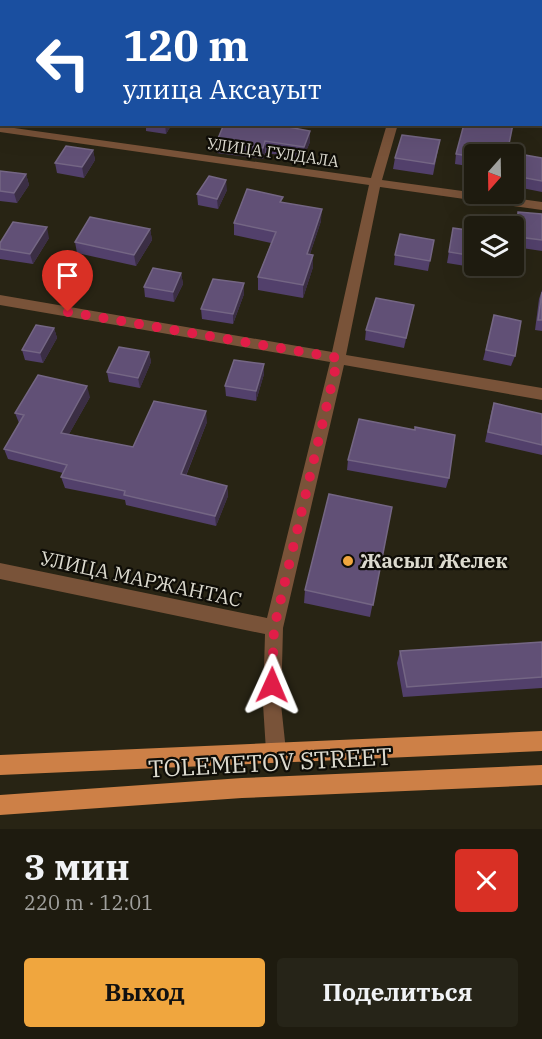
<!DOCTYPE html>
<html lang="ru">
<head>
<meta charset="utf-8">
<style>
	:root { --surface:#1e1b0f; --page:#262418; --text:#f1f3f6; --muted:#a1a19e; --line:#3c392f; --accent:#f0a63e }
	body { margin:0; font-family:"IBM Plex Serif",serif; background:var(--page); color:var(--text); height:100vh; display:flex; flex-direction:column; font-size:22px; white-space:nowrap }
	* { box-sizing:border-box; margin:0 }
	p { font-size:20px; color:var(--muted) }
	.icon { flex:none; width:33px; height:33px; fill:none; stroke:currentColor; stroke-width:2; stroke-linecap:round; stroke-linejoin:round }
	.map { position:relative; height:829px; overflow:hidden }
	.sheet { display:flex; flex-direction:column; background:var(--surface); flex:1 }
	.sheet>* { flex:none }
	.banner { position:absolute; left:0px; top:0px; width:543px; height:126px; box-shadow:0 6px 24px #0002,0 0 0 2px var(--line); background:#1a4fa0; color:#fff; overflow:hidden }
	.needle { width:39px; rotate:200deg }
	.controls { position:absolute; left:464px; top:144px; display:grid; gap:12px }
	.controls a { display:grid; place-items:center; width:60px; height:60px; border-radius:6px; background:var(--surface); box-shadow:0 6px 24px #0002,0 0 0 2px var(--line); font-size:30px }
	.pin { position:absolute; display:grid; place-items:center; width:51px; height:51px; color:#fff; margin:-62px -26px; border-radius:50% 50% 50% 0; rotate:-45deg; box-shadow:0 0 6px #0007 }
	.pin .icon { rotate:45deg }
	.me { position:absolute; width:66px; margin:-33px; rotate:1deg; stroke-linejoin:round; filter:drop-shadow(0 0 4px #0008) }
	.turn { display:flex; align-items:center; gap:21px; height:126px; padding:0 24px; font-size:27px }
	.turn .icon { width:78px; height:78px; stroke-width:2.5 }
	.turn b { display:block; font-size:42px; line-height:51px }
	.round { display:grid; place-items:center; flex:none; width:63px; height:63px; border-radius:6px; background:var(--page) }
	.headline { display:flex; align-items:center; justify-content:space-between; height:102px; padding:0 24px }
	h1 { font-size:36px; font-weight:700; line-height:45px }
	.button { display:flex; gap:12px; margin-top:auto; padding:12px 24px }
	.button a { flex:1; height:69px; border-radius:6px; background:var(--accent); color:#111; font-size:24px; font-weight:700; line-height:69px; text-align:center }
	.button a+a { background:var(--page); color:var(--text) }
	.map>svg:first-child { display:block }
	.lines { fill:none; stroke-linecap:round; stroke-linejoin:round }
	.street { fill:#795339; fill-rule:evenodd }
	.primary { fill:#cd8047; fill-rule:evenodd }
	.wall { fill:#52406b }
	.shaded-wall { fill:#3b2e44 }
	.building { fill:#615076; stroke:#746684; stroke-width:1.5 }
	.route { stroke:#e11d48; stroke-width:10; stroke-dasharray:0 18 }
	.poi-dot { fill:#f0a63e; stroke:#0f0d07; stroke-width:2 }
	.labels { text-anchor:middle; stroke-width:4.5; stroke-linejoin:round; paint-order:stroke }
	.far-street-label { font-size:16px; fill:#dcdacf; stroke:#0f0d07 }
	.poi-label { font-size:20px; font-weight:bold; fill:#dcdacf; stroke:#0f0d07; text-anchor:start }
	.street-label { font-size:20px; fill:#dcdacf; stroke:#0f0d07 }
	.near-street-label { font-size:24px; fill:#dcdacf; stroke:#0f0d07 }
</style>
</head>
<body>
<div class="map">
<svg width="542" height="829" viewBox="0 0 542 829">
	<rect width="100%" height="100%" fill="#282414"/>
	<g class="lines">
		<path class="street" d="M425 0H435L425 2Z
			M387 124H398L382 180 542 202V210L380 187 346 355 542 388V400L344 365 283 628 281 704 286 751 283 758 276 761 269 758 266 751 263 704 265 634 0 579V563L267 618 330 362 0 305V295L332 352 369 185 0 132V126L371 178Z"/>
		<path class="primary" d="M542 731V751L0 775V755Z
			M542 765V785L242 798 0 815V795L242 778Z"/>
	</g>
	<path class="wall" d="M441 0H483V2H441Z
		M146 124H172L166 134 146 131Z
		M204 124H276V126L310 142 303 158 265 153 263 159 217 153V141L223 128 205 125Z
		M440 140 433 175 393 169 395 158Z
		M93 150 95 160 84 178 57 173 55 163Z
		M456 154H474V167L455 164Z
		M525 155 542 158V192L517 187Z
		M0 171 26 174 29 185 17 203 0 201Z
		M227 190 218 209 198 205 197 194Z
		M283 202 321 221 310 254 313 267 303 298 258 290V277L271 243 234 235V223Z
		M518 212 542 214V251L515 247V222Z
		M453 228 474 231V266H485L484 269 447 263Z
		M150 229 152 240 136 266 77 253 75 242Z
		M49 238 33 264 0 259V243Z
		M434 240 428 271 394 265 395 255Z
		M181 273 183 284 174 302 145 297 144 287Z
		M542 290V331L535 330 539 299Z
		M244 294 233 324 202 319 201 309Z
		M414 305 404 348 365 340 366 330Z
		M494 315 515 356 511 366 483 360Z
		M54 328 57 338 43 363 25 360 22 350Z
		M149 352 151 362 140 388 109 382 107 372Z
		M264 364V374L256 401 226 396 225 386Z
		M90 397 69 434 133 447 207 422 186 476 227 486 228 496 216 526 126 505 125 500 65 488 61 477 63 473 8 459 4 449 19 423 15 413Z
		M494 403 542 414V455L485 442 491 413Z
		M348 460 449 478 446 488 347 470Z
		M392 507 370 617 304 603 305 590Z
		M542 642V688L403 697 397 663 400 651Z"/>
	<path class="shaded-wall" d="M2 45V57L0 52V47Z
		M165 124H172L166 134Z
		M310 131V142L303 158 304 147Z
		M265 141V153L263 159V148Z
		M93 150 95 160 84 178 82 167Z
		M26 174 29 185 17 203 14 193Z
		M226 180 227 190 218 209 217 199Z
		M322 209 321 221 306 266 307 254Z
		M47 227 49 238 33 264 30 254Z
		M150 229 152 240 136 266 134 255Z
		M313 255V267L303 298V285Z
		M181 273 183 284 174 302 173 292Z
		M244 283V294L233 324V314Z
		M414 305 412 315 404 348 406 338Z
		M54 328 57 338 43 363 40 353Z
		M149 352 151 362 140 388 138 378Z
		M264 364V374L256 401V391Z
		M87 386 90 397 64 443 61 433Z
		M206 411 207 422 182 485 181 474Z
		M227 486 228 496 216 526 215 516Z"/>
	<path class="building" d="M0 0H15V2H2V45L0 47Z
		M454 0H482V2H453Z
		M224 124H272L310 131 304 147 265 141 263 148 217 141Z
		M464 124H513L507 154H474V157L456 154Z
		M402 135 440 140 434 164 395 158Z
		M66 146 93 150 82 167 55 163Z
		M525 155 542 158V181L520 177Z
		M0 171 26 174 14 193 0 191Z
		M209 176 226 180 217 199 197 194Z
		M247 189 283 197 280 202 322 209 307 254 313 255 303 285 258 277 276 232 234 223Z
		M518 212 542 214V240L518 237Z
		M90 217 150 229 134 255 75 242Z
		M13 222 47 227 30 254 0 249V243Z
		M453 228 474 231V256L449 252Z
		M400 234 434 240 430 261 395 255Z
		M153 268 181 273 173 292 144 287Z
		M213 279 244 283 233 314 201 309Z
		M542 292V320H538Z
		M376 298 414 305 406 338 366 330Z
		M494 315 521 321 515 356 486 350Z
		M36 325 54 328 40 353 22 350Z
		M119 347 149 352 138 378 107 372Z
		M234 360 264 364 256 391 225 386Z
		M38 375 87 386 61 433 133 447 154 401 206 411 181 474 227 486 215 516 124 495 125 491 61 477 67 465 4 449 24 415 15 413Z
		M494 403 542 414V445L488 432Z
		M359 419 415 430V427L455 435 449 478 348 460Z
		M329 494 392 507 373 605 305 590Z
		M542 642V677L407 687 400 651Z"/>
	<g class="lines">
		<path class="route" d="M68 312 338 358 274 628 272 685"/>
	</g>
	<circle class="poi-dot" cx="348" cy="561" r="6"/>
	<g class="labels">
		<g class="far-street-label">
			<text transform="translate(273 152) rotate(8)" y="6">УЛИЦА ГУЛДАЛА</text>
		</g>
		<g class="poi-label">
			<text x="360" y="568">Жасыл Желек</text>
		</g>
		<g class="street-label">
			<text transform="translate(141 579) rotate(12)" y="7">УЛИЦА МАРЖАНТАС</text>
		</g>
		<g class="near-street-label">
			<text transform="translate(270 763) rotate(-3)" y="8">TOLEMETOV STREET</text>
		</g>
	</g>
</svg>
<div class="controls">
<a><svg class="needle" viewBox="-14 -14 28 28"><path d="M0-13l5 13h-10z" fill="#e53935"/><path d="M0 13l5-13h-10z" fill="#a1a19e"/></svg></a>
<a><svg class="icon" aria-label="layers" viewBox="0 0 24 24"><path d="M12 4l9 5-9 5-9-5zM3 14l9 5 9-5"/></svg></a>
</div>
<div class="pin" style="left:68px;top:312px;background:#d93025"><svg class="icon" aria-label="arrive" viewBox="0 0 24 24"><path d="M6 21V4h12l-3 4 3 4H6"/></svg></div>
<svg class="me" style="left:272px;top:685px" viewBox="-20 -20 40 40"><path d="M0-17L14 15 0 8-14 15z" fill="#e11d48" stroke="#fff" stroke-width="4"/></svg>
<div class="banner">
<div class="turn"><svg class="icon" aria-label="left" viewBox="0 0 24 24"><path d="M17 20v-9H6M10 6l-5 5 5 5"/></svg><div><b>120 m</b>улица Аксауыт</div></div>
</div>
</div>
<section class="sheet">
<div class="headline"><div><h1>3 мин</h1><p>220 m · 12:01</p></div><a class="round" style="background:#d93025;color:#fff"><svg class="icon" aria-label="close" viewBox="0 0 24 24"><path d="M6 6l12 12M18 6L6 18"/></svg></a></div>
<div class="button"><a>Выход</a><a>Поделиться</a></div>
</section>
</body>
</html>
